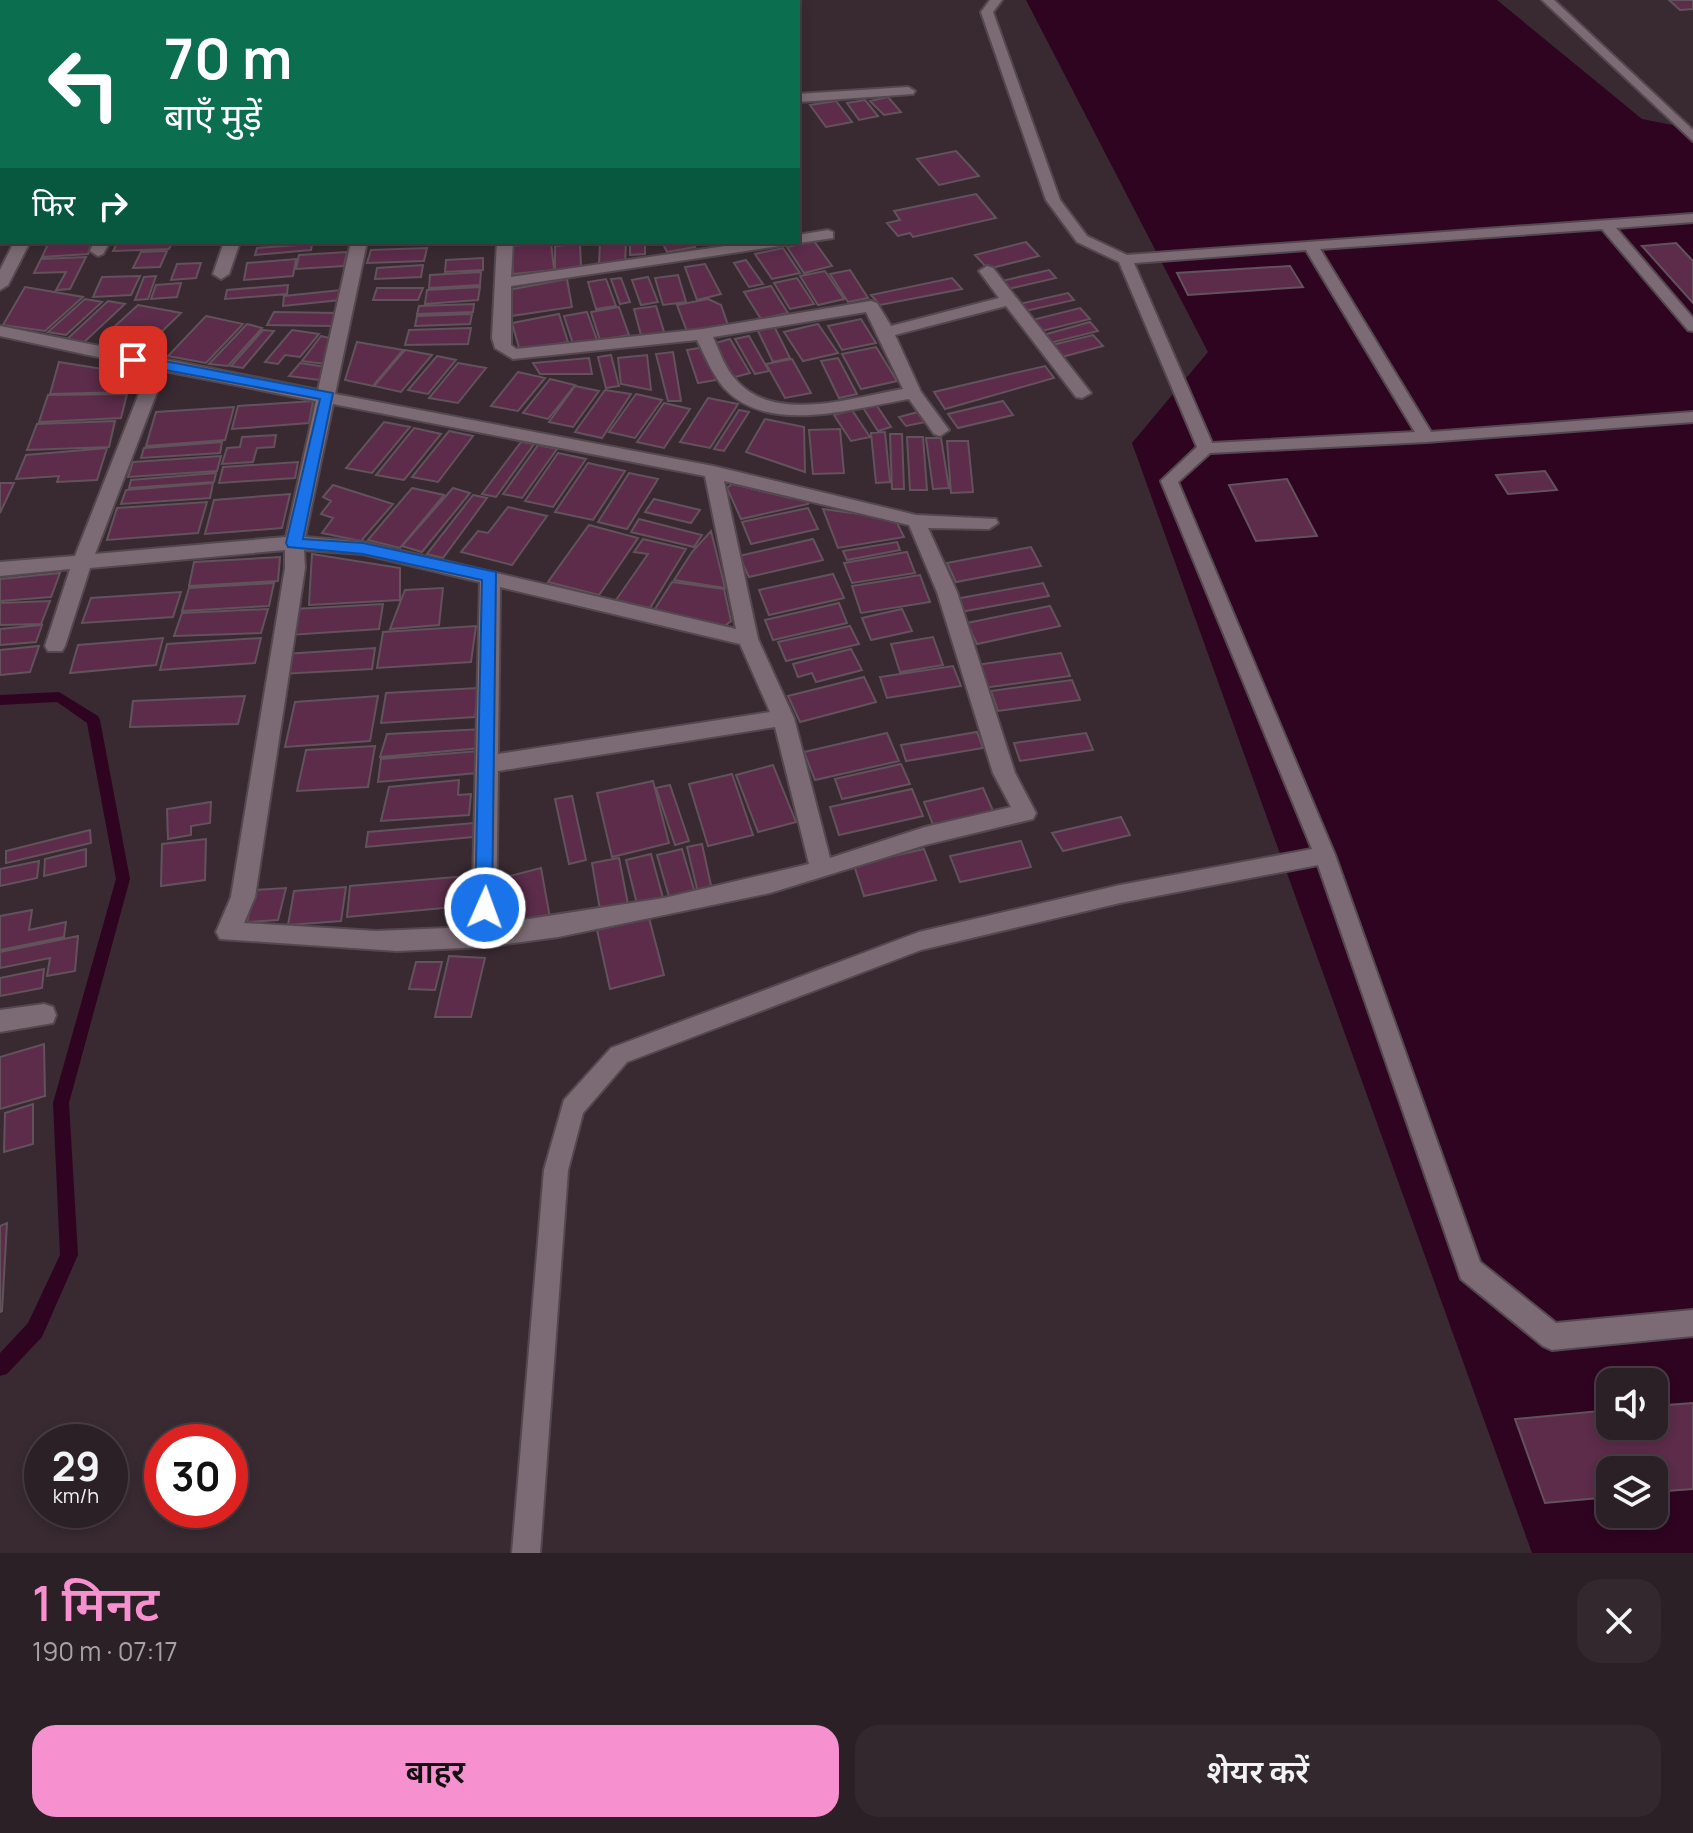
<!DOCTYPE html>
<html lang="hi">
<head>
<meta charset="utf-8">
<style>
	:root { --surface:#2b2026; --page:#33282e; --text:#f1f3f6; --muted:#a6a3a7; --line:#473e43; --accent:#f790ce }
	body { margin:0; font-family:Manrope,"Noto Sans Devanagari",sans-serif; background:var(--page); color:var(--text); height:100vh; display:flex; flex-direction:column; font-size:30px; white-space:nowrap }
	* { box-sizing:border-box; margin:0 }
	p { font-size:26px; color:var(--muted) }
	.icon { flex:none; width:44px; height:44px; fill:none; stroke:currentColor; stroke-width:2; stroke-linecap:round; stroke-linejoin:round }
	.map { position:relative; height:1553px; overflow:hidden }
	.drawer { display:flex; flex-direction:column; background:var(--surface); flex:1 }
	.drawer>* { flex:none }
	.hud { position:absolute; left:0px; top:0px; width:800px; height:244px; box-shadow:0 4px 12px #0003,0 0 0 2px var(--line); background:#0b6e4f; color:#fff; overflow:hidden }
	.controls { position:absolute; left:1596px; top:1368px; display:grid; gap:16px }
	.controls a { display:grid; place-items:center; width:72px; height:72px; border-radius:16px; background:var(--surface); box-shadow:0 4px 12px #0003,0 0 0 2px var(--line); font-size:40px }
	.speed { position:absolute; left:24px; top:1424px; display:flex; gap:16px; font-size:40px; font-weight:700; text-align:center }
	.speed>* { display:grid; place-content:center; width:104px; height:104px; border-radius:50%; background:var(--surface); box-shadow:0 4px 12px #0003,0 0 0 2px var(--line); line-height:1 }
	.speed small { font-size:20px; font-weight:400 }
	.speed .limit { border:12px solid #d22; background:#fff; color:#111 }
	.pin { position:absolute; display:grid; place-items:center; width:68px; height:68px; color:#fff; margin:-34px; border-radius:16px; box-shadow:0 4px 12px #0006 }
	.me { position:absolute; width:88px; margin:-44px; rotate:2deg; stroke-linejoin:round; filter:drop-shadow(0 0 6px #0008) }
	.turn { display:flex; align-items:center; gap:28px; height:168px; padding:0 32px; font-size:36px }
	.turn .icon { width:104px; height:104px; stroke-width:2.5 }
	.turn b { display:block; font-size:56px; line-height:68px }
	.then { display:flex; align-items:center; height:76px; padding:0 32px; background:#0003; gap:16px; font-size:30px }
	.round { display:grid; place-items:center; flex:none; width:84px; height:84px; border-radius:24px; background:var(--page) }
	.head { display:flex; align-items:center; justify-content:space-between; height:136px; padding:0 32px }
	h1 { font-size:48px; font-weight:600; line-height:60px; color:var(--accent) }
	.primary-button { display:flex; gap:16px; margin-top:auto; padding:16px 32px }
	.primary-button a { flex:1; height:92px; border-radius:24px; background:var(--accent); color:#111; font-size:32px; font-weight:600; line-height:92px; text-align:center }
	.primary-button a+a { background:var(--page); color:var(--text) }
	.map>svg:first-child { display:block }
	.water { fill:#2f0421; fill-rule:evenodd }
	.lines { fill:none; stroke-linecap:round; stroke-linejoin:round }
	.stream { fill:#2f0421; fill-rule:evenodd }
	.building { fill:#5c2c4a; stroke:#62525b; stroke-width:2 }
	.service-casing { stroke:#54484f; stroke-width:4 }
	.minor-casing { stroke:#54484f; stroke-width:4 }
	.service { fill:#7c6b74; fill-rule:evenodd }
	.minor { fill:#7c6b74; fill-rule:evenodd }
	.route { fill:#1a73e8; stroke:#114b97; stroke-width:2 }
</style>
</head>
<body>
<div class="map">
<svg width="1693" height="1553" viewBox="0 0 1693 1553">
	<rect width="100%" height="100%" fill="#392a32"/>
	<path class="water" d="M1026 0H1497L1642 119 1693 129V1553H1532L1132 443 1208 352ZM1610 1382H1654V1426H1610ZM1610 1470H1654V1514H1610Z"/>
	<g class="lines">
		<path class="stream" d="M59 692 98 716 100 720 130 879 69 1103 78 1255 42 1337 7 1374 0 1376V1353L28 1323 60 1255 53 1103 116 879 87 723 57 702 0 705V695Z"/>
	</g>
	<path class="building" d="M1669 0H1693V9L1680 10Z
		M888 97 901 112 884 115 870 101Z
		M865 100 878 116 859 120 847 103Z
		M836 101 852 122 826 127 810 105Z
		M956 151 979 176 939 185 917 159Z
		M976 194 996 218 913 237 910 233 898 236 887 223 900 220 894 211Z
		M814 241 832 266 804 273 787 247Z
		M49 242H92L88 254 42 257Z
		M118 242H173L169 249 113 251Z
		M551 242 554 270 513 274 511 246Z
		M600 242H626L625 263 599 264Z
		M630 242H645V254L630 255Z
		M662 242H692L695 247 667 252Z
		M1026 242 1039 256 988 269 975 255Z
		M1676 243 1693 261V303L1642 246Z
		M312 244 311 250 255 255 257 248Z
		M580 244 581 268 555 270V246Z
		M427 248 424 261 367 263 371 250Z
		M783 248 800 273 772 279 755 254Z
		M167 251 160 267 133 268 141 252Z
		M347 252 344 266 296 269 299 255Z
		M86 257 70 289 56 290 66 272 34 273 41 259Z
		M483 258V270L445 272 446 260Z
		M296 259 293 276 244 280 247 263Z
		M746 260 763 284 749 287 734 263Z
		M201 263 196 278 171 280 177 264Z
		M705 264 721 294 697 300 685 267Z
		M423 265 421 277 375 279 377 268Z
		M1290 266 1303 287 1188 295 1177 273Z
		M850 270 868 298 848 302 830 274Z
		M1049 270 1056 278 1004 290 997 282Z
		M825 271 844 299 818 305 800 276Z
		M481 272 480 285 429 288 430 275Z
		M678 275 686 302 663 305 655 278Z
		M140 276 131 295 93 297 102 277Z
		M156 276 148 299 135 300 144 277Z
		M648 277 658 302 641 305 632 280Z
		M621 278 630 302 620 304 611 279Z
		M797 278 814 304 790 309 774 283Z
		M952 278 962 289 880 305 871 295Z
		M567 279 572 307 511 316 508 290Z
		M606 279 616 306 596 309 588 282Z
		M181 283 177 297 151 299 156 285Z
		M288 285 287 294 225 299 227 290Z
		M771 286 788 313 761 319 744 292Z
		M25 287 83 297 45 331 3 325Z
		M480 287 478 300 425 304 427 290Z
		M377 288H423L418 300H373Z
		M341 290 340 300 283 306 284 296Z
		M1068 293 1074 300 1021 312 1015 305Z
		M85 299 102 302 66 335 48 332Z
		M708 299 721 305 729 328 688 334 677 305Z
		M108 301 125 304 81 345 64 342Z
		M474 304 473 312 417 314 419 306Z
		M138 305 181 313 145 348 101 339Z
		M656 306 665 335 642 339 634 309Z
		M619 307 629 335 600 340 591 312Z
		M1080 308 1090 319 1038 332 1028 321Z
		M274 312 337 313 332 326 267 325Z
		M587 312 597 340 573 344 564 316Z
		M472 314 470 324 415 326 417 316Z
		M559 314 568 342 520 351 512 323Z
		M206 316 243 324 206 363 168 356Z
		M861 319 876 343 842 350 828 326Z
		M1090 322 1098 331 1050 343 1043 335Z
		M247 324 262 328 228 366 209 364Z
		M818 324 838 353 803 361 784 332Z
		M774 326 790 358 773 362 757 329Z
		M471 328 468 344 405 345 409 330Z
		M263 330 274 331 243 368 231 366Z
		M292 330 319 334 300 357 285 355 278 364 265 362Z
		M1093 335 1103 346 1058 358 1048 346Z
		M321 336 334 339 325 364 302 361Z
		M749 336 769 371 755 374 735 339Z
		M730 339 750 373 731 378 712 344Z
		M357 342 403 350 373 386 345 380Z
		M705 347 716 380 698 383 687 350Z
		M876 347 897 381 861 389 842 354Z
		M405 350 432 355 401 392 374 386Z
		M673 352 681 401H668L656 354Z
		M611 355 619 386 606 388 598 357Z
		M647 355 651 390 621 384 618 358Z
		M437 356 456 360 428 394 408 390Z
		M589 358 592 374H540L533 363Z
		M838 358 857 394 839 398 821 361Z
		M792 359 811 393 785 398 766 364Z
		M59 362 134 374 126 392 50 394Z
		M300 363 326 367 319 380 289 376Z
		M458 363 486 368 458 403 429 398Z
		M1045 366 1054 378 945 409 934 392Z
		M518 372 545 378 518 411 491 406Z
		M550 379 575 385 548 419 523 413Z
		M575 386 599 391 573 427 549 422Z
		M605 390 631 394 602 438 575 432Z
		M127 394 121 418 39 422 48 395Z
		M636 394 662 400 635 438 609 432Z
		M708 398 738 404 710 448 680 442Z
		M313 401 309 423 232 429 238 406Z
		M1003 401 1013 415 958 428 948 414Z
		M664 403 690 409 664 448 637 442Z
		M875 403 891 427 878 431 862 406Z
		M234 407 225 440 146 446 156 412Z
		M739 410 749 412 724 451 714 449Z
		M852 410 870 437 851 441 834 415Z
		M918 412 925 422 906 426 899 417Z
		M765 419 804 427 805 472 746 452Z
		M115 421 109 447 27 450 37 424Z
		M384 422 410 427 372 473 346 468Z
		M414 428 441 434 404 480 376 475Z
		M840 429 844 473 813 474 809 430Z
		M449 431 473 436 438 482 412 477Z
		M885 432 890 482 876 483 871 433Z
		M890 434H902L904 489H892Z
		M276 435 274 447 257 448 253 462 222 464 227 448 240 447 242 437Z
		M907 437H923L927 490H910Z
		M926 438H941L949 488 933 489Z
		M947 441H968L973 492 951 493Z
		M222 442 220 453 141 458 144 448Z
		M521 442 534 444 496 497 482 494Z
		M538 445 557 449 522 498 503 494Z
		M107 448 97 480 57 482 59 476 16 479 26 455Z
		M558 453 586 459 553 507 525 501Z
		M221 456 217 471 128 477 133 462Z
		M298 462 295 478 219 483 223 467Z
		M588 463 625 471 593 520 555 512Z
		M1545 471 1557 490 1508 494 1496 475Z
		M216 473 214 482 129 488 131 480Z
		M629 473 658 479 627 529 598 522Z
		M1287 479 1317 536 1256 541 1229 485Z
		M0 483H14L0 513Z
		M213 483 210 498 121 504 126 490Z
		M732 484 790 498 809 499 808 504 741 519 727 488Z
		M333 485 393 504 361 541 322 533 333 518 321 514 331 501 323 497Z
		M412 488 444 495 400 548 368 540Z
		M453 488 470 493 422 552 402 546Z
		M290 494 282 528 205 534 214 500Z
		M473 495 487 498 443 558 427 554Z
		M654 499 700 510 691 523 645 512Z
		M207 502 198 533 107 540 117 508Z
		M508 507 547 516 512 565 461 552 478 531 488 533Z
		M808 508 818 529 751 544 742 522Z
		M823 509 895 519 904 537 838 548Z
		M639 519 702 535 694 547 631 532Z
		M589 525 638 538 599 595 548 582Z
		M711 531 725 588 674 580 692 552Z
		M643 539 686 549 650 608 616 600 648 554 634 552Z
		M813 539 823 560 749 577 739 556Z
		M897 542 900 550 847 560 843 551Z
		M1031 547 1041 566 956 582 947 563Z
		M907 552 915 573 852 583 844 563Z
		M312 554 400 568V600L309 605Z
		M280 557 278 581 189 586 194 562Z
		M60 573 51 597 0 601V579Z
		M833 574 844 598 769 615 759 590Z
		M920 575 930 602 861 613 852 586Z
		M672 582 724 589 731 621 722 628 653 612Z
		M274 583 269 606 182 611 189 588Z
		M1043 583 1049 596 960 612 955 599Z
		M443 588 439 625 390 629 405 590Z
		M181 592 173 617 82 623 91 598Z
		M50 601 41 624 0 625V603Z
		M839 603 847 623 773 640 765 620Z
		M383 604 379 629 289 635 295 609Z
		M1050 606 1060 626 977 644 967 623Z
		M268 609 261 633 174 636 182 613Z
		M902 609 912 631 871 640 862 618Z
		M42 625 36 642 0 645V629Z
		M476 626 471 662 377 668 383 632Z
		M850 626 859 644 786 661 778 642Z
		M933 637 943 665 900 672 891 644Z
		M163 638 156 665 70 673 78 645Z
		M261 638 255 663 160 670 167 644Z
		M39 646 30 672 0 675V650Z
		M375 648 372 669 280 674 285 654Z
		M851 649 862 670 816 682 812 673 798 677 793 664Z
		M1061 653 1070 676 983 688 976 665Z
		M953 666 961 686 887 698 880 677Z
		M864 677 876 702 800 722 788 696Z
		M1072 680 1080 700 998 711 991 691Z
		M478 688 475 717 381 723 386 693Z
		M245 696 238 724 130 727 133 701Z
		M378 696 370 741 285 747 295 702Z
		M483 729 481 748 380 757 387 734Z
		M977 732 983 748 906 761 901 745Z
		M887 733 899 761 815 780 804 752Z
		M1086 733 1093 750 1020 761 1014 743Z
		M375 746 368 787 297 791 306 750Z
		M479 751 477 773 378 782 381 759Z
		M901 764 910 784 842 799 835 779Z
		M773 765 796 822 758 832 736 775Z
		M732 774 753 835 708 846 689 784Z
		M459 780 458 795 471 794 469 815 381 821 389 787Z
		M653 781 669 843 612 857 597 793Z
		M670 785 689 841 675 845 656 788Z
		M983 788 994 813 934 827 924 802Z
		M912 789 923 816 839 835 830 807Z
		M572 796 586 860 569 864 555 799Z
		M211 802 210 823 191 826V835L168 839 167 809Z
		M1121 817 1130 835 1063 851 1052 833Z
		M474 823 473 837 366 847 368 832Z
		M90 830 91 843 6 863V851Z
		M206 839 205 880 161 886 162 844Z
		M1021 841 1031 867 960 882 950 856Z
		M702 844 713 895 699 897 687 847Z
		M86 849V866L44 876 45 859Z
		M682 849 695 893 670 900 657 855Z
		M924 849 936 880 864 896 854 865Z
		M651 854 663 898 637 904 626 860Z
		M619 858 628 904 600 910 592 863Z
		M39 861 37 878 0 886V869Z
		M541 868 550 918 515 926 506 877Z
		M467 876 465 906 347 917 350 886Z
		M346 887 341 921 288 925 294 891Z
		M286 888 278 920 247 922 255 890Z
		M32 910 29 930 66 922 64 937 0 950V916Z
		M649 918 664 975 610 989 597 930Z
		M78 936 75 971 47 976 50 958 0 968V952Z
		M449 956 485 958 471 1017H435Z
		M416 962H442L435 990 409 989Z
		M44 969 42 988 0 996V978Z
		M44 1044 45 1096 0 1109V1057Z
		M33 1104V1144L4 1152 5 1113Z
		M7 1223 2 1311 0 1312V1226Z
		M1693 1403V1489L1654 1492V1470H1610V1497L1545 1503 1515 1419 1610 1410V1426H1654V1406Z"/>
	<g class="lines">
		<defs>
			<path id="service" d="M990 0H1002L993 12 1060 200 1087 236 1127 255 1693 214V222L1616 228 1693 318V331L1688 330 1602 229 1320 249 1431 432 1693 412V422L1426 442 1210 453 1178 482 1335 855 1480 1262 1556 1323 1693 1310V1336L1552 1350 1543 1346 1461 1279 1318 865 1120 903 921 950 627 1062 583 1113 568 1170 540 1553H512L544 1170 564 1100 611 1048 919 932 1120 885 1312 849 1161 481 1197 447 1119 262 1077 242 1046 200 981 12ZM1306 250 1415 432 1212 443 1134 263Z
				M1542 0H1554L1693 130V141Z"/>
			<path id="minor" d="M84 0H96V2H84Z
				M230 0H260L229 2Z
				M380 0H392V2H380Z
				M595 0H607V2H595Z
				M2 17V25L0 26V18Z
				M908 87 915 91 913 94 798 102V94Z
				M0 183H2V191H0Z
				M828 230 833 232V238L511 286V345L516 349 703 329 871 301 877 303 891 326 999 298 979 271 987 266 993 268 1091 393 1082 398 1076 397 1006 306 895 335 921 392 949 430 940 436 934 434 909 399C854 408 768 436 724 388 712 374 705 356 697 340L513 359 495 348 492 338 497 242H513L511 277 753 242H798V235ZM866 312 903 389C854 397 776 424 737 381 725 369 720 352 713 337Z
				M14 242H30L8 285 0 290V270Z
				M94 242H110L103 254 98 256 90 251Z
				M224 242H240L229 274 221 279 213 274Z
				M351 242H367L335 394 713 466 916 515 996 519 998 523 989 529 928 528 957 592 1015 773 1036 813 1033 819 925 845 770 893 558 937 484 947 397 951 220 939 216 932 231 897 285 568V550L90 568 65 646 62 651H48L45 646 70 569 0 576V562L75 556 149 368 0 336V326L318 390ZM165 371 316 401 286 537 95 554ZM333 404 705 476 736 629 363 542 305 537ZM724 481 909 525 937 592 993 773 1011 807 925 827 830 858 794 718 758 639ZM304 550 363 554 480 582 472 927 376 931 244 923 255 897 305 568ZM500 587 740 644 770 712 498 754ZM775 727 809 864 664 898 496 924 498 771Z
				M44 1004 53 1007 56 1015 53 1023 0 1032V1010Z"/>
		</defs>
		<use href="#service" class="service-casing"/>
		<use href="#minor" class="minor-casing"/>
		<use href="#service" class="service"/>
		<use href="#minor" class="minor"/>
	</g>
	<path class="route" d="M133 355 333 393 303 539 363 543 496 572 492 914 485 916 475 908 482 580 363 554 288 547 286 543 320 399 128 363 126 360Z"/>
</svg>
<div class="controls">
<a><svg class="icon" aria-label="sound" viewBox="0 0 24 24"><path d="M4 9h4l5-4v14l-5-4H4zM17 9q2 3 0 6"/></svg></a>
<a><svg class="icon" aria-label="layers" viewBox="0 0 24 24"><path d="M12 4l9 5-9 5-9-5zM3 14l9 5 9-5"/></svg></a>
</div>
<div class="speed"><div>29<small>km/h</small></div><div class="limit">30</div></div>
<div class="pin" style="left:133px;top:360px;background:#d93025"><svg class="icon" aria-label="arrive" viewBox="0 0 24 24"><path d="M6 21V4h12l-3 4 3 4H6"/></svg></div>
<svg class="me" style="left:485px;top:908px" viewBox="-20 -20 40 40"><circle r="17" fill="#1a73e8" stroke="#fff" stroke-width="3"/><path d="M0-11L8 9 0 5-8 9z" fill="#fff"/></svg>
<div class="hud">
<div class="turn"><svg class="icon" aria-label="left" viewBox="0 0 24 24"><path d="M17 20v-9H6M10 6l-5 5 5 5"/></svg><div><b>70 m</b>बाएँ मुड़ें</div></div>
<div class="then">फिर<svg class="icon" aria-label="right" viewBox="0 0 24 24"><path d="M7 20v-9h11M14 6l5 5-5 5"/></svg></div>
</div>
</div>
<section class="drawer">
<div class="head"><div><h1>1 मिनट</h1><p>190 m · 07:17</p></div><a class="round"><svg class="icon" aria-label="close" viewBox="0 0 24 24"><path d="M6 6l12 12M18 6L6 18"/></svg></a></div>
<div class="primary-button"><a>बाहर</a><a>शेयर करें</a></div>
</section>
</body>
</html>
